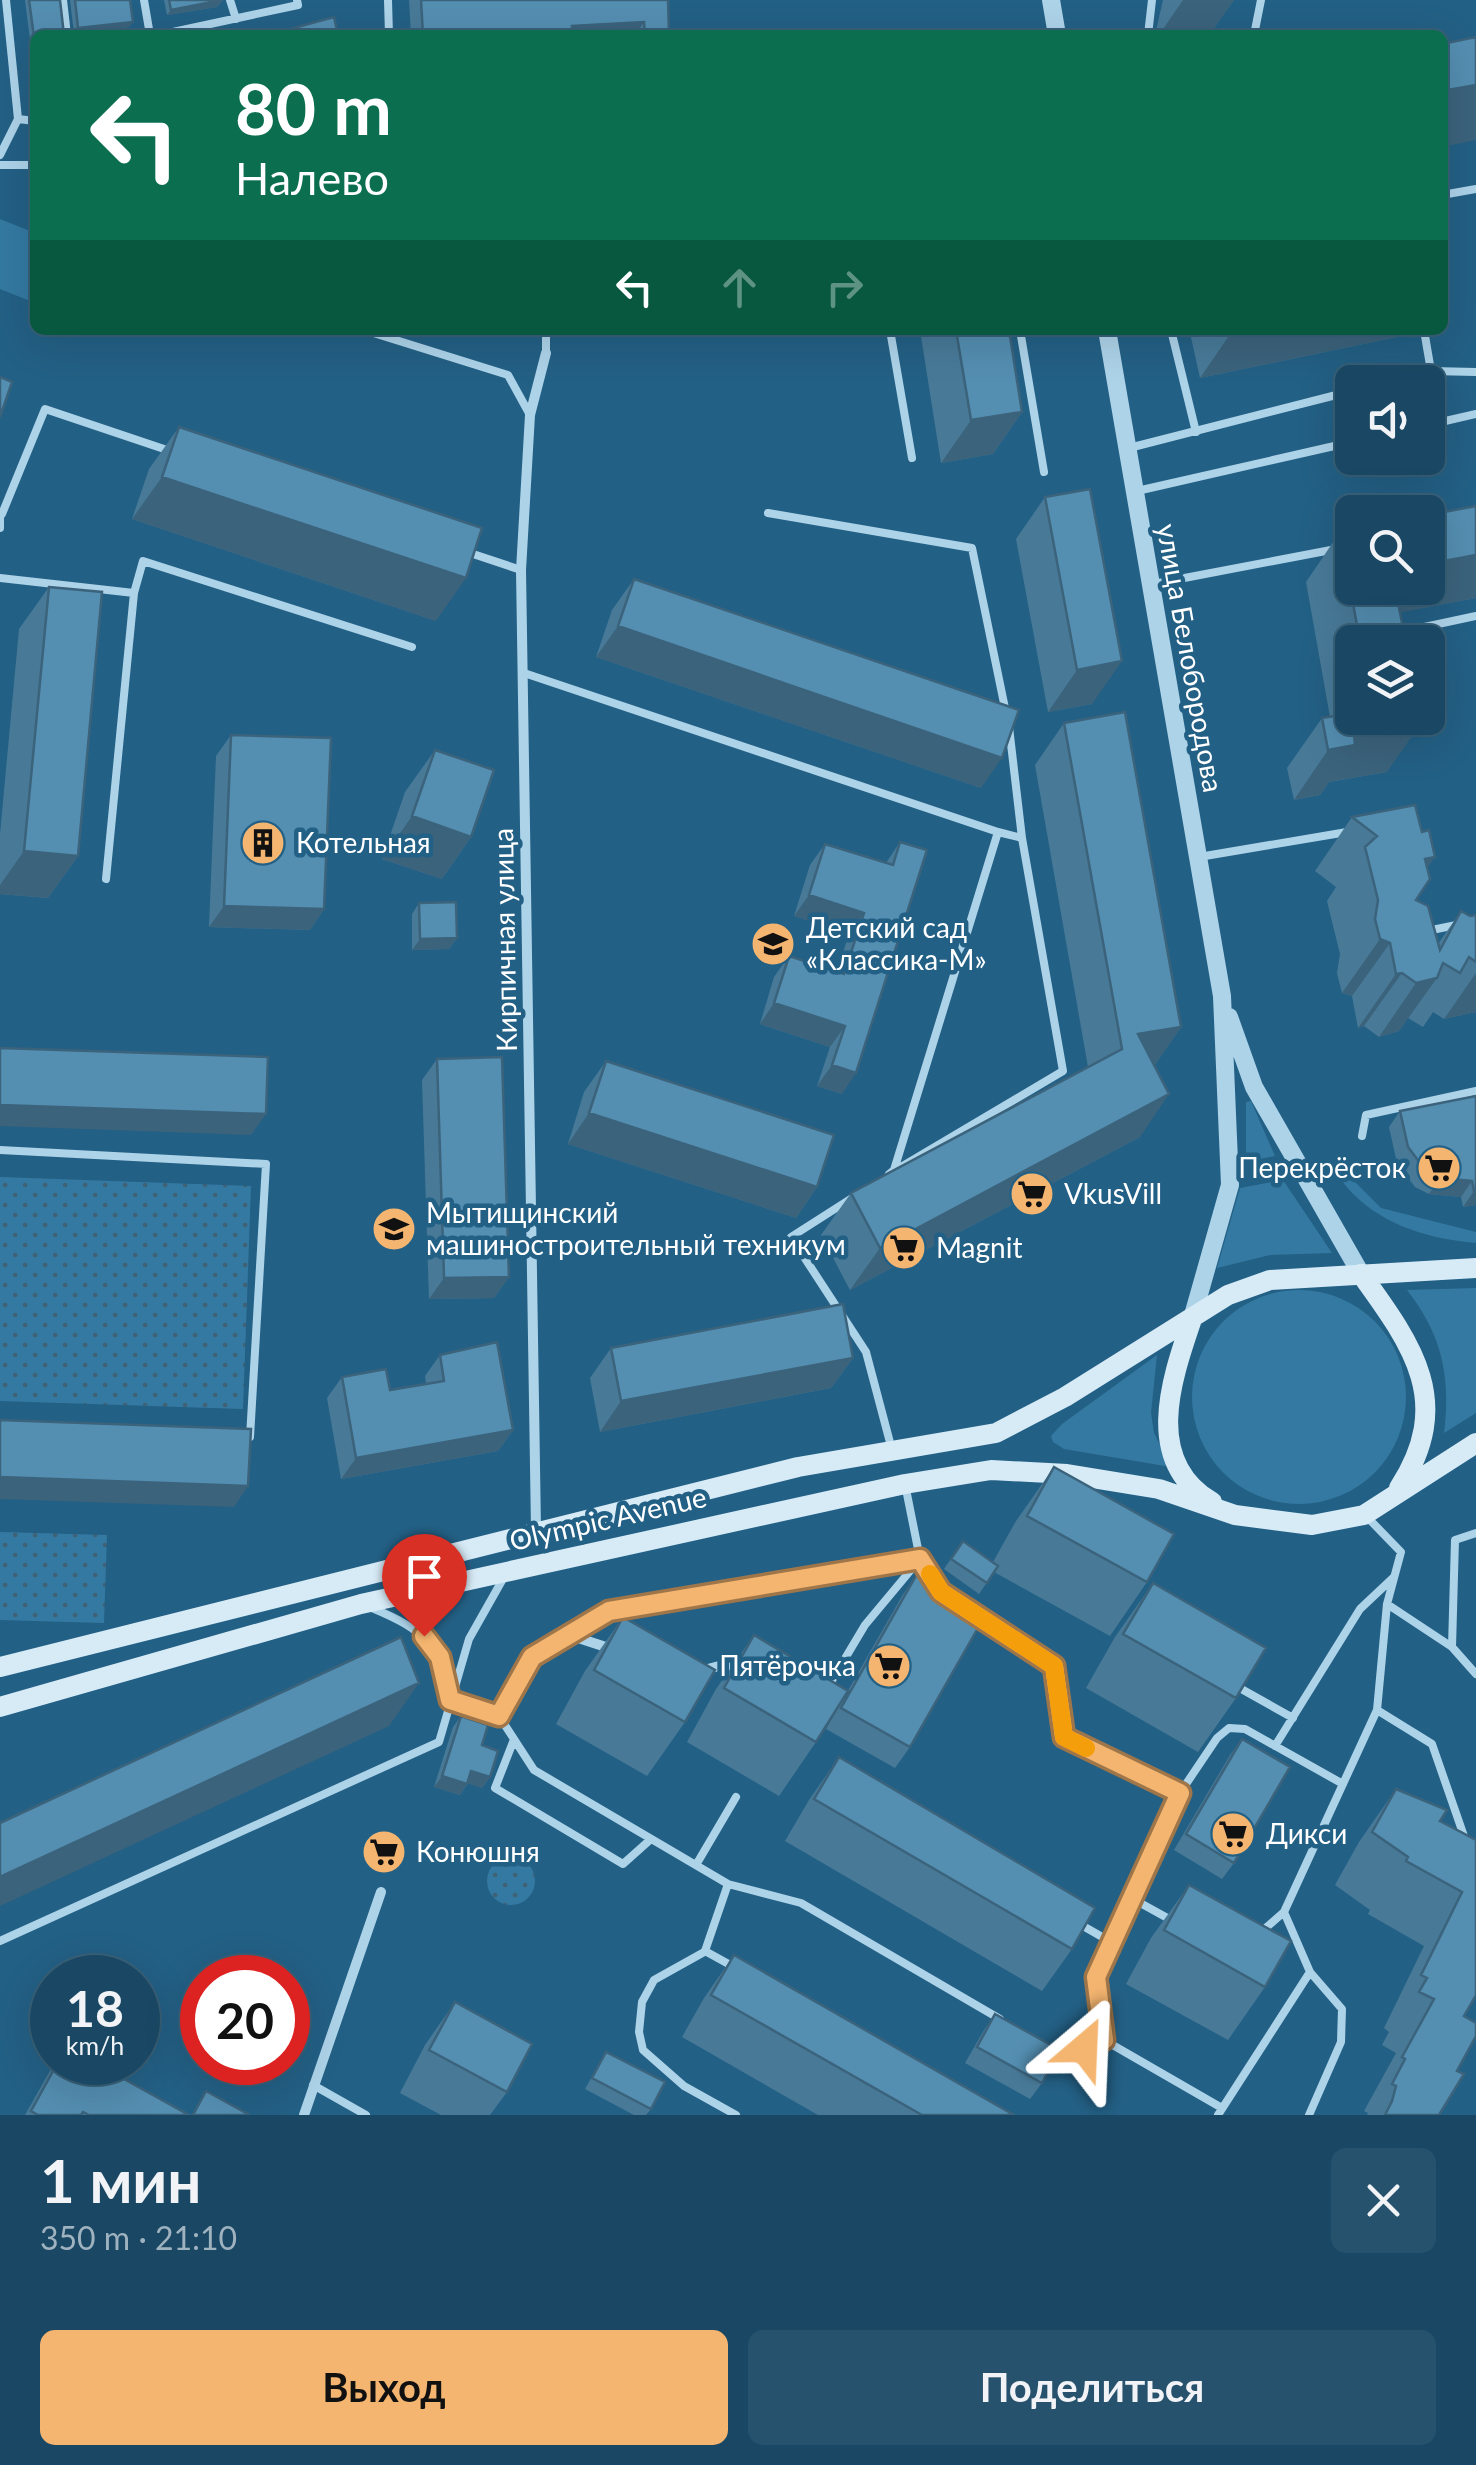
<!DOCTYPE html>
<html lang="ru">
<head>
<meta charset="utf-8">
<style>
	:root { --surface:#1a4864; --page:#27526d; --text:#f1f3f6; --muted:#9fb2bf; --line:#386078; --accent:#f4b570 }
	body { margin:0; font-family:Lato,sans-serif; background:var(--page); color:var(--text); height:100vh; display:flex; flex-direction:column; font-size:38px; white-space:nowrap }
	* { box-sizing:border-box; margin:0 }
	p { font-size:32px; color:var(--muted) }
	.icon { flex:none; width:55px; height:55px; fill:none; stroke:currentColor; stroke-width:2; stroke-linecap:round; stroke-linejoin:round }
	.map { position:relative; height:2115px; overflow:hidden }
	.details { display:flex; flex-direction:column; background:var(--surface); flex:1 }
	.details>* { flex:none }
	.top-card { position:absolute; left:30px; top:30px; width:1418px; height:305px; border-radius:15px; box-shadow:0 10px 40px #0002,0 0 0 2px var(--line); background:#0b6e4f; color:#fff; overflow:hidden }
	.fabs { position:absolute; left:1335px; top:365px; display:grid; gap:20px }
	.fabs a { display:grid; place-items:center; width:110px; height:110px; border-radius:15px; background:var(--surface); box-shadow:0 10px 40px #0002,0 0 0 2px var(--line); font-size:50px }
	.speed { position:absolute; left:30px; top:1955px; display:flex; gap:20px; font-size:50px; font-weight:700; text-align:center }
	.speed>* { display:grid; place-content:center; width:130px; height:130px; border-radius:50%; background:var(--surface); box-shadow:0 10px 40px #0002,0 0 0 2px var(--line); line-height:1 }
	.speed small { font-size:25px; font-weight:400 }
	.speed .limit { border:15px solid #d22; background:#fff; color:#111 }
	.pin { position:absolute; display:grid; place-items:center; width:85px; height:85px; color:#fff; margin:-102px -42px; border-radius:50% 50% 50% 0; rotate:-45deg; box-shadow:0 0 10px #0007 }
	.pin .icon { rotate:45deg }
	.me { position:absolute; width:110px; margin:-55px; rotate:26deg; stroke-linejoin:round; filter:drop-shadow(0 0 8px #0008) }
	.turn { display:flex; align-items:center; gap:35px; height:210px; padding:0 40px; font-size:45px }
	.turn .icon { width:130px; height:130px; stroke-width:2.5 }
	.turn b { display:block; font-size:70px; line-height:85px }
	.lanes { display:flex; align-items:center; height:95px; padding:0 40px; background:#0003; justify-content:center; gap:50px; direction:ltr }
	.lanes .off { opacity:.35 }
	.round { display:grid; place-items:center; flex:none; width:105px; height:105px; border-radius:15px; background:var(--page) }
	.summary { display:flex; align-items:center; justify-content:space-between; height:170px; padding:0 40px }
	h1 { font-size:60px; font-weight:700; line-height:75px }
	.action { display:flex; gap:20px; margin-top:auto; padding:20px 40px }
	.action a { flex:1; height:115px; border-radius:15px; background:var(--accent); color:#111; font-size:40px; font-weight:700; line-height:115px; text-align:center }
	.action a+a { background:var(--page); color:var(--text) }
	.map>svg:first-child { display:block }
	.grass { fill:#3479a1 }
	.park { fill:url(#park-dots) }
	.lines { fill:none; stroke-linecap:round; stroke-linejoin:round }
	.service { stroke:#add3e9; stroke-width:8 }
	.minor { stroke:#add3e9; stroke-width:10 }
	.tertiary { stroke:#add3e9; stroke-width:18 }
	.secondary { stroke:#d7ebf7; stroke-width:20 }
	.wall { fill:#487a98 }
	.shaded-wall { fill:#3b637c }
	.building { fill:#548eb1; stroke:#3b637c; stroke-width:2.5 }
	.route-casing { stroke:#9f7649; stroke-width:25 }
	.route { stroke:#f4b570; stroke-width:18 }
	.slow { stroke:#f59e0b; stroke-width:18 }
	.labels { text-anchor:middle; stroke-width:9; stroke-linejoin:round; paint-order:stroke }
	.street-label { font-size:28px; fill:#fff; stroke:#236085 }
	.poi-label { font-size:28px; fill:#fff; stroke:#236085; text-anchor:start }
</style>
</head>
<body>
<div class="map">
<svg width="1476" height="2115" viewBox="0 0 1476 2115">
	<defs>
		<pattern id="park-dots" width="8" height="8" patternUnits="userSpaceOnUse" patternTransform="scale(2.5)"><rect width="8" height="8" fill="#3479a1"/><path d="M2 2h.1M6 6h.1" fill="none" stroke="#406276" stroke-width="1.8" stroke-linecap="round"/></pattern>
	</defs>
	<rect width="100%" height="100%" fill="#236085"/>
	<path class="grass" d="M0 219 35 233V303L0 289Z
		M1251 1101 1275 1156 1246 1162V1102Z
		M1346 1173 1381 1208 1476 1232V1243C1422 1238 1371 1222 1338 1176Z
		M1283 1180 1332 1253 1270 1255 1217 1268 1240 1188Z
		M1476 1288V1413L1444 1433C1451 1376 1442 1335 1407 1290Z
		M1192 1397a107 107 0 1 1 214 0a107 107 0 1 1-214 0Z
		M1157 1355 1151 1413 1154 1433 1171 1467 1064 1449 1053 1442 1051 1436 1062 1424Z"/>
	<path class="park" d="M0 1177 251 1186 243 1409 0 1401Z
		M0 1532 107 1535 104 1623 0 1620Z
		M487 1881a24 24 0 1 1 48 0a24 24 0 1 1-48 0Z"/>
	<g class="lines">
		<path class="service" d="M63 0 67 35
			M144 0 150 35
			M230 0 236 19
			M388 0 389 35
			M159 35 298 5 297 0
			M1148 35 1152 0
			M1254 35 1261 0
			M18 119 35 121
			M0 155 18 119 6 0
			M0 165H35
			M1442 195 1476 189
			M546 330V353
			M890 330 912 458
			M1020 330 1044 472
			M1171 330 1196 432
			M1424 330 1431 371
			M367 331 508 375 530 415
			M1386 382 1431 371 1476 372
			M1428 425 1476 414
			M1129 448 1352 391
			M1137 491 1352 442
			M768 513 972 548 1006 713
			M0 514V528
			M2 514 45 409 170 451
			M467 552 521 570
			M0 578 134 593 143 561 412 647
			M1153 584 1352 546
			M1388 642 1387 635 1476 616
			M524 673 998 832 894 1170 889 1174
			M1009 727 1022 838
			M1199 857 1347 832
			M106 879 134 593
			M1427 931 1476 921
			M1362 1136 1366 1115 1476 1091
			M0 1150 266 1164 250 1437H245
			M896 1170 1063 1071 1022 838 998 832
			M852 1198 791 1237 866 1352 892 1450
			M905 1484 920 1559 941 1592
			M1387 1604 1452 1647 1476 1674
			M372 1608C427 1631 436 1643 450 1700L499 1716 534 1770 728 1884 705 1951 734 1967
			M977 1617 1054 1667 1064 1737 1180 1793 1133 1899 1171 1920
			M1452 1647 1455 1540 1476 1533
			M1236 1686 1293 1718
			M1377 1710 1432 1744 1465 1839
			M499 1716 532 1657 609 1611 920 1559 865 1625 828 1687
			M513 1742 495 1788 623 1864 651 1839
			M1275 1746 1360 1609 1394 1577
			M1180 1793 1217 1738 1229 1728 1245 1729 1343 1784
			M696 1865 736 1797
			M728 1884 801 1903 1000 2019
			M1076 1922 1111 1942
			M1260 1933 1284 1912
			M0 1941 439 1742 469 1639 504 1577
			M706 1951 654 1980 642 2002 639 2032 643 2050 684 2086 736 2115
			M1104 2040 1096 1977 1133 1899
			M1051 2048 1063 2055 1104 2040 1222 2108
			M313 2085 366 2115
			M1218 2115 1310 1972 1284 1912 1377 1710 1387 1604 1401 1552 1368 1518
			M1309 2115 1341 2042 1342 2009 1310 1972"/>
		<path class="minor" d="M536 1530 521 570 530 415 546 353
			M569 1635 612 1649
			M700 1671 723 1665 740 1674
			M304 2115 381 1892"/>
		<path class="tertiary" d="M1051 0 1057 35
			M1107 330 1222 996 1230 1185 1192 1319
			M1229 1017 1254 1087 1361 1274"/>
		<path class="secondary" d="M1361 1274C1414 1347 1454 1403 1399 1488
			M1192 1319C1172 1378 1142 1461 1212 1502
			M0 1667 798 1467 996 1433 1065 1397 1228 1295 1270 1280 1476 1268
			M0 1707 361 1604 905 1484 991 1470 1067 1474 1159 1489 1235 1515 1312 1525 1364 1515 1476 1443"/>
	</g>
	<path class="wall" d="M25 0H60L35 35V80Z
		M70 0H130L133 22 129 27 74 34Z
		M164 0H223L217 7 167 15Z
		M409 0H668L669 35H411Z
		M1163 0H1234L1209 35H1155Z
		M920 330H1009L1022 412 993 454 941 463Z
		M1193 330H1402L1397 337 1200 378 1190 333Z
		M179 427 436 621 132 519 149 469Z
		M1045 497 1092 704 1048 712 1016 539Z
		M1476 506V598L1400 612 1406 642H1352V718L1387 772 1329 782 1320 795 1294 800 1287 768 1322 718 1330 717 1306 582 1340 532Z
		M634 579 981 788 596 657 612 610Z
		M49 587 78 856 48 898 0 894V834L19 629Z
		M1064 723 1181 1027 1154 1066 1140 1137 850 1290 821 1235 851 1193 1088 1067 1035 765Z
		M231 735 324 909 310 930 209 927 216 756Z
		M435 750 471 837 442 879 382 859 405 792Z
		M1352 817 1427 868 1416 900 1438 944 1461 911 1470 916 1476 915V1012L1444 1019 1433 1012 1423 1027 1408 1018 1399 1031 1379 1037 1364 1026 1358 1028 1352 996 1342 993 1337 973 1340 954 1327 901 1336 887 1315 871Z
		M900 842 842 1094 817 1086 830 1047 760 1024 774 977 789 956 837 971 849 934 794 916 810 865 825 844 886 863Z
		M419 903 457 938 449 949 412 950V914Z
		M437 1059 509 1277 494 1298 429 1299 422 1080Z
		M606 1061 817 1187 796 1218 568 1144 584 1092Z
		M1476 1096V1205L1463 1207 1461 1197 1429 1194 1415 1187 1397 1163 1389 1127 1400 1111Z
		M611 1348 853 1358 831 1388 600 1432 590 1378Z
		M440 1355 513 1430 498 1451 341 1479 327 1398 342 1377 390 1390 426 1384 425 1376Z
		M1054 1467 1147 1582 1110 1636 994 1572 979 1594 944 1569 963 1541 993 1562 1016 1521Z
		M917 1574 910 1747 895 1768 826 1729 902 1596Z
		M1153 1583 1236 1698 1198 1752 1086 1688 1115 1637Z
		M623 1617 685 1722 647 1776 556 1724 585 1671Z
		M754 1635 816 1742 779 1796 687 1742 716 1689Z
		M461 1716 482 1745 490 1777 482 1788 468 1783 460 1795 434 1787 453 1727Z
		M1242 1739 1234 1863 1222 1879 1174 1850 1230 1755Z
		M839 1757 1072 1949 1042 1991 785 1841 809 1800Z
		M1396 1789 1440 1821 1474 1840 1464 2016 1457 2071 1439 2115H1367L1368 2113 1364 2111 1396 2053 1382 2045 1389 2032 1384 2028 1424 1946 1368 1914 1370 1910 1335 1885 1359 1842Z
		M1189 1885 1265 1987 1228 2040 1126 1984 1151 1938Z
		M734 1955 1014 2115H818L682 2037 704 1998Z
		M455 2002 507 2092 490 2115H441L400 2093 425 2045Z
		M995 2014 1042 2083 1030 2099 965 2063 984 2030Z
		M606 2052 651 2109 646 2115H634L585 2089Z
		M55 2062H109L106 2069 189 2115H25Z"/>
	<path class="shaded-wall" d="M223 0 217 7 167 15 171 10Z
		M1183 0H1234L1209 35H1159Z
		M133 22 129 27 74 34 78 28Z
		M644 22 635 35H565L572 26Z
		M1476 85V140L1442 147V91Z
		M1233 330H1402L1397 337 1200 378Z
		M1022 412 993 454 941 463 971 420Z
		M162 477 466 578 436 621 132 519Z
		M1476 555V598L1357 621 1380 588H1428V564Z
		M618 626 1002 758 981 788 596 657Z
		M1122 661 1092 704 1048 712 1077 670Z
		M1422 722 1387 772 1329 782 1320 795 1294 800 1328 750 1354 734Z
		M412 816 471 837 442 879 382 859Z
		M24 851 78 856 48 898 0 894V885Z
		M1435 857 1397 911 1425 859Z
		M809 895 864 913 849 934 794 916Z
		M224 906 324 909 310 930 209 927Z
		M457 938 449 949 412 950 420 939Z
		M1380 939 1390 943 1352 996 1342 993Z
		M1402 973 1364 1026 1358 1028 1396 974Z
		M1476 973V1012L1444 1019Z
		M1437 978 1399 1031 1379 1037 1416 983Z
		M774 1003 845 1026 830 1047 760 1024Z
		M1181 1027 1152 1069 1138 1034Z
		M832 1065 856 1073 842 1094 817 1086Z
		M1169 1094 1140 1137 850 1290 880 1248Z
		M0 1105 266 1114 251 1135 0 1126Z
		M589 1113 817 1187 796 1218 568 1144Z
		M1440 1178 1472 1181 1461 1197 1429 1194Z
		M1474 1191H1476V1205L1463 1207Z
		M509 1277 494 1298 429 1299 444 1278Z
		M853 1358 831 1388 600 1432 621 1401Z
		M513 1430 498 1451 341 1479 356 1458Z
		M0 1477 248 1486 234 1507 0 1499Z
		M419 1683 389 1726 0 1906V1877Z
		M471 1771 490 1777 482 1788 464 1782Z
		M442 1776 467 1784 460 1795 434 1787Z"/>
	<path class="building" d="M29 0H60L64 35H35V44Z
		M75 0H130L133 22 78 28Z
		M169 0H222L171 10Z
		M421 0H668L669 35H645L644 22 572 26V35H423Z
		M334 17 338 35H268Z
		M1476 37V85L1442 91V44Z
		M956 330H1009L1022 412 971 420Z
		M0 377 12 382 0 417Z
		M179 427 482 528 466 578 162 477Z
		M1090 489 1122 661 1077 670 1045 497Z
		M1476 506V555L1428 564V515Z
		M1352 530V588H1395L1406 642H1360L1340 532Z
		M634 579 1019 710 1002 758 618 626Z
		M49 587 102 592 78 856 24 851Z
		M1125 712 1181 1027 1138 1034 1169 1094 880 1248 851 1193 1122 1049 1064 723Z
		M1352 713V718H1421L1422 722 1354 734 1355 745 1328 750 1322 718Z
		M231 735 331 738 324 909 224 906Z
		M435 750 494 770 471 837 412 816Z
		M1415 805 1422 832 1429 830 1435 857 1425 859 1430 879 1416 900 1428 906 1440 950 1461 911 1470 916 1476 915V962L1469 957 1460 973 1443 963 1437 978 1416 983 1402 973 1396 974 1390 943 1380 939 1375 919 1378 900 1365 847 1377 836 1352 817Z
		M900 842 927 850 856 1073 832 1065 845 1026 774 1003 789 956 844 974 864 913 809 895 825 844 893 865Z
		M456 902 457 938 420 939 419 903Z
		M0 1048 268 1057 266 1114 0 1105Z
		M502 1057 509 1277 444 1278 437 1059Z
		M606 1061 834 1135 817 1187 589 1113Z
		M1476 1096V1191H1474L1472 1181 1440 1178 1426 1171 1408 1147 1400 1111Z
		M843 1304 853 1358 621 1401 611 1348Z
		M497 1342 513 1430 356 1458 342 1377 386 1369 390 1390 444 1381 440 1355Z
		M0 1420 251 1429 248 1486 0 1477Z
		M1054 1467 1174 1534 1147 1582 1027 1516Z
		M963 1541 998 1566 987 1583 951 1559Z
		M917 1574 986 1614 910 1747 841 1708Z
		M1153 1583 1266 1648 1236 1698 1123 1634Z
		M623 1617 715 1670 685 1722 594 1670Z
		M754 1635 848 1691 816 1742 724 1688Z
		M401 1637 419 1683 0 1877V1823Z
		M461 1716 488 1725 482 1745 498 1751 490 1777 471 1771 467 1784 442 1776Z
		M1242 1739 1290 1767 1234 1863 1186 1834Z
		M839 1757 1095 1908 1072 1949 814 1799Z
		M1396 1789 1447 1810 1440 1821 1476 1840V1995L1464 2016 1476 2023V2036L1457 2071 1464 2074 1439 2115H1385L1392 2101 1396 2086 1392 2084 1405 2059 1402 2057 1434 1999 1419 1992 1427 1978 1421 1975 1462 1892 1406 1861 1408 1857 1372 1832Z
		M1189 1885 1291 1941 1265 1987 1164 1930Z
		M734 1955 1014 2115H922L711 1995Z
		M455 2002 532 2044 507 2092 429 2050Z
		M995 2014 1060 2050 1042 2083 977 2047Z
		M606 2052 665 2082 651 2109 592 2078Z
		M58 2062H109L106 2069 189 2115H89L83 2112 81 2115H38L31 2111Z
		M206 2091 248 2114V2115H193Z"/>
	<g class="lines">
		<defs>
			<path id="route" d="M424 1636 440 1657 450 1700 499 1716 532 1657 609 1611 920 1559 941 1592 1054 1666 1064 1737 1180 1793 1096 1977 1104 2040 1084 2048"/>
		</defs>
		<use href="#route" class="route-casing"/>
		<use href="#route" class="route"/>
		<path class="slow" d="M930 1574 941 1592 1054 1666 1064 1737 1086 1748"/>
	</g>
	<defs>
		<symbol id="building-disc" viewBox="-11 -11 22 22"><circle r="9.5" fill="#f4b570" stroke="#236085"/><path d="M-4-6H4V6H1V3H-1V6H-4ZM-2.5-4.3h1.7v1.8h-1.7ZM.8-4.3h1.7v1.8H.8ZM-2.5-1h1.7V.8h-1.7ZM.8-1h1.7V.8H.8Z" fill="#111"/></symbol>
		<symbol id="school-disc" viewBox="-11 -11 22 22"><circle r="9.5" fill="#f4b570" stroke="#236085"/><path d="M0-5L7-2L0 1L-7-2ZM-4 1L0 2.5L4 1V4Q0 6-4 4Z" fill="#111"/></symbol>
		<symbol id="supermarket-disc" viewBox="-11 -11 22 22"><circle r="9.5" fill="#f4b570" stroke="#236085"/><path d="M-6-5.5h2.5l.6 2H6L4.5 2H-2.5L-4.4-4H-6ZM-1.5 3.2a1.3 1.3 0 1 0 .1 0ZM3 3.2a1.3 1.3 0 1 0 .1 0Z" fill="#111"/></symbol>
		<symbol id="university-disc" viewBox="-11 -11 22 22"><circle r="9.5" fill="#f4b570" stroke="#236085"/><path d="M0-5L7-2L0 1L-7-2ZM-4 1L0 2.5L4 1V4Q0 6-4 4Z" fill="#111"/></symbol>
	</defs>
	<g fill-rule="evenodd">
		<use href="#building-disc" x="238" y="818" width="50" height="50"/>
		<use href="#school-disc" x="748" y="919" width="50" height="50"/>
		<use href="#supermarket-disc" x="1414" y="1143" width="50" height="50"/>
		<use href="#supermarket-disc" x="1007" y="1169" width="50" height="50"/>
		<use href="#university-disc" x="369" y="1204" width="50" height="50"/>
		<use href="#supermarket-disc" x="879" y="1223" width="50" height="50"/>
		<use href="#supermarket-disc" x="864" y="1641" width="50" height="50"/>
		<use href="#supermarket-disc" x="1208" y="1809" width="50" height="50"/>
		<use href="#supermarket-disc" x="359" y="1827" width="50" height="50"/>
	</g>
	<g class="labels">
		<g class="street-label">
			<text transform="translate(1190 658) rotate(80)" y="10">улица Белобородова</text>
			<text transform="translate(505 940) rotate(-91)" y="10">Кирпичная улица</text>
			<text transform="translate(608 1519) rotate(-13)" y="10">Olympic Avenue</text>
		</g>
		<g class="poi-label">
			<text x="296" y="853">Котельная</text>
			<text x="806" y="938">Детский сад<tspan x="806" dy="32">«Классика-М»</tspan></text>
			<text x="1406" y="1178" text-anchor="end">Перекрёсток</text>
			<text x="1064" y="1204">VkusVill</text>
			<text x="426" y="1223">Мытищинский<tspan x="426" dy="32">машиностроительный техникум</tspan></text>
			<text x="936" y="1258">Magnit</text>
			<text x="856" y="1676" text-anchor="end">Пятёрочка</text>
			<text x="1266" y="1844">Дикси</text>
			<text x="416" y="1862">Конюшня</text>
		</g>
	</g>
</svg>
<div class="fabs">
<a><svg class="icon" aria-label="sound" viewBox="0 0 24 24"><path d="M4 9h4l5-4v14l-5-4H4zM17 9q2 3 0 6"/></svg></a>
<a><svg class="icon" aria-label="search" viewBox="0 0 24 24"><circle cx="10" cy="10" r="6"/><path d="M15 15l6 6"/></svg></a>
<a><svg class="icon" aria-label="layers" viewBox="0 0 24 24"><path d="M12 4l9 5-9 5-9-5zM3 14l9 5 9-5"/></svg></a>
</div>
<div class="speed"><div>18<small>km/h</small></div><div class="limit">20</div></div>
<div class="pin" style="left:424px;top:1636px;background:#d93025"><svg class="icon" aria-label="arrive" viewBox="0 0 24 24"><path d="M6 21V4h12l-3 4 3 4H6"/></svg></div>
<svg class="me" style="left:1084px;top:2048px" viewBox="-20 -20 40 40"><path d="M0-17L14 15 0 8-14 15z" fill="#f4b570" stroke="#fff" stroke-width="4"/></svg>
<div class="top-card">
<div class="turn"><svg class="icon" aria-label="left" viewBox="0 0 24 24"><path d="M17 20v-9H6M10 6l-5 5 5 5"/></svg><div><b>80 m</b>Налево</div></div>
<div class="lanes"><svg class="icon" aria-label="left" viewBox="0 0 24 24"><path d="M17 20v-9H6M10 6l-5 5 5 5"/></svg><svg class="icon off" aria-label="ahead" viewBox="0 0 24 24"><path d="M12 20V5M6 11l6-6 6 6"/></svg><svg class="icon off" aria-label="right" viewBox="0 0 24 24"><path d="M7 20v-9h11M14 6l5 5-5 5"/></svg></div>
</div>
</div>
<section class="details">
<div class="summary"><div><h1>1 мин</h1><p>350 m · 21:10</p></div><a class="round"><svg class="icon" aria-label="close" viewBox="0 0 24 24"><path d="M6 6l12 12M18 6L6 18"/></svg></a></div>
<div class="action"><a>Выход</a><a>Поделиться</a></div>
</section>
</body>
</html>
